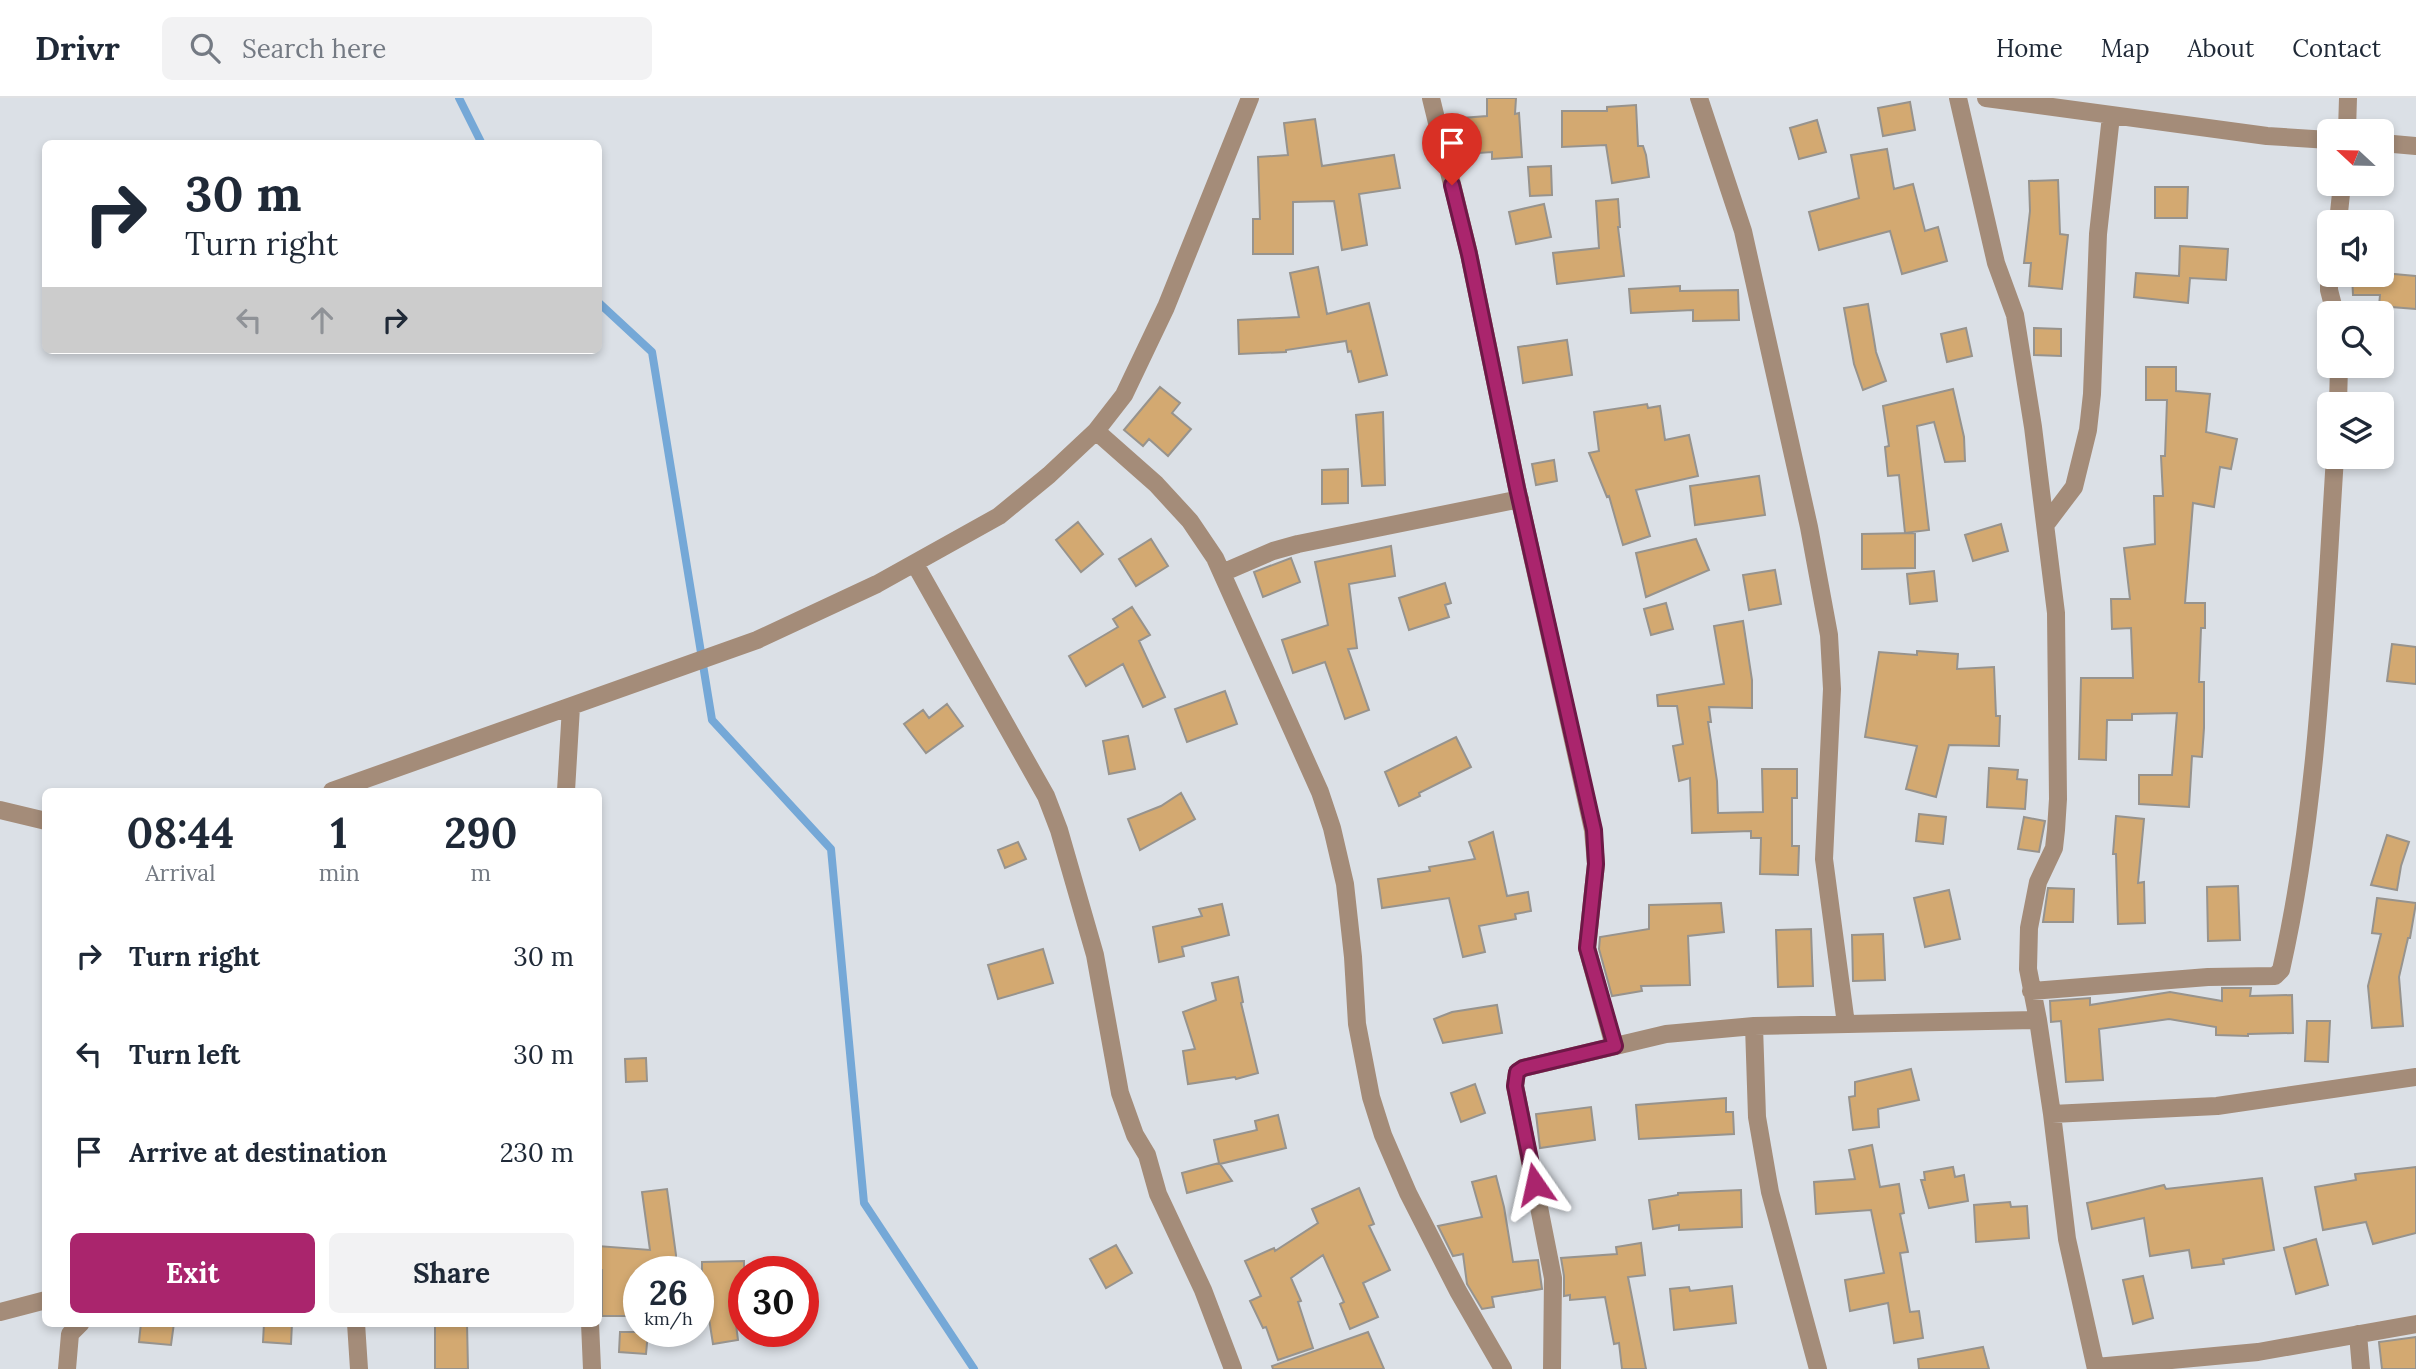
<!DOCTYPE html>
<html lang="en">
<head>
<meta charset="utf-8">
<style>
	:root { --surface:#fff; --page:#f2f2f3; --text:#1f2937; --muted:#747a83; --line:#e0e1e3; --accent:#aa256d }
	body { margin:0; font-family:Lora,serif; background:var(--page); color:var(--text); height:100vh; display:flex; flex-direction:column; font-size:26px; white-space:nowrap }
	* { box-sizing:border-box; margin:0 }
	p { font-size:23px; color:var(--muted) }
	.icon { flex:none; width:38px; height:38px; fill:none; stroke:currentColor; stroke-width:2; stroke-linecap:round; stroke-linejoin:round }
	.map { position:relative; flex:1; overflow:hidden }
	.drawer { position:absolute; left:42px; top:690px; width:560px; height:539px; display:flex; flex-direction:column; background:var(--surface); border-radius:10px; box-shadow:0 4px 10px #0003 }
	.drawer>* { flex:none }
	.banner { position:absolute; left:42px; top:42px; width:560px; height:214px; border-radius:10px; box-shadow:0 4px 10px #0003; background:#fff; color:var(--text); overflow:hidden }
	.needle { width:46px; rotate:292deg }
	.buttons { position:absolute; left:2317px; top:21px; display:grid; gap:14px }
	.buttons a { display:grid; place-items:center; width:77px; height:77px; border-radius:10px; background:var(--surface); box-shadow:0 4px 10px #0003; font-size:35px }
	.speed { position:absolute; left:623px; top:1158px; display:flex; gap:14px; font-size:35px; font-weight:700; text-align:center }
	.speed>* { display:grid; place-content:center; width:91px; height:91px; border-radius:50%; background:var(--surface); box-shadow:0 4px 10px #0003; line-height:1 }
	.speed small { font-size:18px; font-weight:400 }
	.speed .limit { border:10px solid #d22; background:#fff; color:#111 }
	.pin { position:absolute; display:grid; place-items:center; width:60px; height:60px; color:#fff; margin:-72px -30px; border-radius:50% 50% 50% 0; rotate:-45deg; box-shadow:0 0 7px #0007 }
	.pin .icon { rotate:45deg }
	.me { position:absolute; width:77px; margin:-38px; rotate:349deg; stroke-linejoin:round; filter:drop-shadow(0 0 5px #0008) }
	.turn { display:flex; align-items:center; gap:24px; height:147px; padding:0 28px; font-size:32px }
	.turn .icon { width:91px; height:91px; stroke-width:2.5 }
	.turn b { display:block; font-size:49px; line-height:60px }
	.lanes { display:flex; align-items:center; height:66px; padding:0 28px; background:#0003; justify-content:center; gap:35px; direction:ltr }
	.lanes .off { opacity:.35 }
	.eta { display:flex; justify-content:space-evenly; align-items:center; height:119px; text-align:center }
	.eta b { font-size:42px; font-weight:700; line-height:49px }
	.primary-button { display:flex; gap:14px; margin-top:auto; padding:14px 28px }
	.primary-button a { flex:1; height:80px; border-radius:10px; background:var(--accent); color:#fff; font-size:28px; font-weight:700; line-height:80px; text-align:center }
	.primary-button a+a { background:var(--page); color:var(--text) }
	ul { padding:0; list-style:none }
	li { display:flex; align-items:center; gap:21px; height:98px; padding:0 28px }
	li div { flex:1 }
	li b { display:block; font-size:26px }
	li em { font-style:normal }
	header { display:flex; align-items:center; gap:42px; box-sizing:border-box; height:98px; padding:0 35px; background:var(--surface); border-bottom:2px solid var(--line) }
	header strong { font-size:33px }
	nav { display:flex; gap:38px; margin-inline-start:auto; font-size:24px }
	.search { width:490px; height:63px; background:var(--page); display:flex; align-items:center; gap:18px; box-sizing:border-box; padding:0 24px; border-radius:10px; color:var(--muted); font-size:26px }
	.map>svg:first-child { display:block }
	.lines { fill:none; stroke-linecap:round; stroke-linejoin:round }
	.stream { stroke:#75a8d7; stroke-width:8 }
	.building { fill:#d3a971; stroke:#97938d; stroke-width:2 }
	.minor { stroke:#a48c79; stroke-width:18 }
	.route-casing { stroke:#6e1847; stroke-width:18 }
	.route { stroke:#aa256d; stroke-width:12 }
</style>
</head>
<body>
<header>
<strong>Drivr</strong>
<div class="search"><svg class="icon" aria-label="search" viewBox="0 0 24 24"><circle cx="10" cy="10" r="6"/><path d="M15 15l6 6"/></svg>Search here</div>
<nav><a>Home</a><a>Map</a><a>About</a><a>Contact</a></nav>
</header>
<div class="map">
<svg width="2416" height="1271" viewBox="0 0 2416 1271">
	<rect width="100%" height="100%" fill="#dbe0e6"/>
	<g class="lines">
		<path class="stream" d="M459 0 482 46
			M598 204 652 254 712 622 831 751 864 1105 974 1271"/>
	</g>
	<path class="building" d="M1487 0H1516L1515 16 1519 15 1522 59 1492 61V54L1464 56 1462 20 1487 18Z
		M1910 4 1915 32 1883 38 1878 10Z
		M1636 7 1638 48H1643L1646 57 1649 79 1612 85 1606 47 1562 49V13H1607V9Z
		M1315 21 1322 68 1394 57 1400 90 1359 96 1367 147 1342 152 1334 103 1293 104V156H1253V121H1260L1258 59 1288 57 1284 25Z
		M1817 22 1826 54 1799 61 1790 30Z
		M1887 51 1894 91 1913 86 1925 133 1938 129 1947 163 1902 176 1890 133 1819 152 1809 114 1859 100 1851 57Z
		M1551 68 1552 97 1530 98 1528 69Z
		M2058 82 2060 136 2068 137 2062 191 2029 188 2031 165H2024L2030 113 2029 83Z
		M2155 89H2188L2187 120H2155Z
		M1618 101 1620 129H1618L1624 178 1557 186 1553 155 1599 150 1596 103Z
		M1544 106 1551 139 1516 146 1509 114Z
		M2180 148 2228 151 2226 182 2190 180 2188 205 2134 199 2136 175 2179 178Z
		M1318 169 1327 216 1369 205 1387 277 1359 284 1351 253 1348 254 1346 243 1286 252V254L1239 256 1238 222 1299 219 1290 175Z
		M2383 175 2416 178V211L2379 208 2380 197H2353L2352 177H2382Z
		M1680 188V193L1738 192 1739 222 1693 223V212L1631 215 1629 191Z
		M1868 206 1876 254 1886 283 1863 292 1854 266 1844 210Z
		M1966 230 1972 258 1947 264 1941 236Z
		M2034 230 2061 231V258L2034 257Z
		M1567 242 1572 277 1523 285 1518 249Z
		M2146 269H2176V293L2210 296 2206 334 2237 341 2231 371 2220 369 2214 409 2193 405 2185 505H2205V530H2201L2199 584H2204V630L2202 659 2192 658 2189 709 2139 706V677H2172L2177 615 2132 616V622H2107L2106 662 2079 661 2081 580H2133L2131 530 2112 531 2111 501H2130L2124 450 2155 446 2154 398H2163L2161 358H2165L2167 302H2146Z
		M1160 289 1180 305 1172 315 1191 331 1168 358 1149 341 1143 348 1124 332Z
		M1953 291 1964 339 1965 363 1945 364 1934 324 1917 328 1929 432 1905 435 1899 377 1888 378 1885 349 1889 348 1883 308Z
		M1647 306 1648 310 1660 308 1665 342 1689 337 1698 378 1636 392 1650 438 1623 447 1609 398 1607 399 1589 355 1599 353 1594 314Z
		M1383 314 1385 387 1362 388 1356 317Z
		M1554 362 1557 383 1536 387 1532 366Z
		M1348 371V405L1322 406V372Z
		M1759 378 1765 417 1695 427 1690 388Z
		M1078 424 1103 456 1081 474 1056 442Z
		M2001 426 2008 453 1973 463 1965 437Z
		M1915 435V470L1862 471V436Z
		M1151 441 1168 468 1136 488 1119 461Z
		M1696 441 1709 472 1646 499 1636 455Z
		M1391 448 1395 478 1349 486 1357 550 1348 551 1369 612 1345 621 1325 564 1293 575 1282 542 1328 527 1315 464Z
		M1291 460 1300 484 1263 499 1254 474Z
		M1775 472 1781 506 1749 512 1743 477Z
		M1934 473 1937 503 1910 506 1907 476Z
		M1445 485 1451 505 1445 507 1449 519 1409 532 1399 500Z
		M1666 505 1673 531 1651 537 1644 511Z
		M1132 509 1150 537 1139 543 1165 599 1143 609 1123 566 1086 588 1069 558 1118 529 1113 521Z
		M1743 523 1752 582V610L1709 609 1711 624H1708L1717 683 1718 715 1763 714 1762 671H1797V700H1792V748H1799L1798 777 1760 776 1761 740H1751V733L1692 735 1690 680 1679 683 1673 648 1683 646 1677 608H1658L1657 597 1724 586 1714 528Z
		M2392 546 2416 549V586L2387 583Z
		M1917 553 1958 556 1957 571 1994 569 1996 618H2000L1999 648 1949 647 1936 699 1906 691 1917 648 1865 639 1879 554 1917 557Z
		M1225 593 1237 626 1187 644 1175 611Z
		M947 606 963 628 926 655 904 626 923 612 929 620Z
		M1128 638 1135 671 1109 676 1103 643Z
		M1456 639 1471 669 1419 695 1420 698 1399 708 1385 674Z
		M1989 670 2018 672 2017 681 2027 682 2025 711 1987 709Z
		M1181 695 1195 721 1140 752 1128 721 1161 708Z
		M1919 716 1946 719 1943 746 1916 743Z
		M2116 718 2144 721 2138 785 2144 784 2145 825 2118 826 2116 756H2113Z
		M2024 719 2045 723 2039 754 2018 751Z
		M1493 734 1507 798 1528 794 1531 813 1515 816 1516 821 1479 828 1485 854 1463 859 1449 800 1382 810 1378 781 1430 773 1429 769 1475 761 1469 744Z
		M2387 737 2409 744 2401 768 2397 792 2371 787Z
		M1018 744 1026 761 1005 770 998 752Z
		M2238 788 2240 842 2208 843 2207 789Z
		M2048 790 2074 791 2073 824H2043Z
		M1949 792 1960 841 1925 849 1914 800Z
		M2377 800 2416 805 2410 840H2408L2399 879 2403 928 2372 930 2368 888 2381 836 2372 835Z
		M1721 805 1724 834 1688 838 1690 887 1641 888 1642 893 1612 898 1599 851 1600 839 1649 831V807Z
		M1222 806 1229 837 1182 849 1184 858 1159 864 1153 829 1202 818 1199 811Z
		M1811 831 1813 888 1778 889 1776 832Z
		M1883 836 1885 882 1853 883 1852 837Z
		M1043 851 1053 885 998 901 988 867Z
		M1238 879 1243 904 1241 905 1258 975 1236 981 1235 979 1188 986 1183 953 1195 951 1183 914 1216 902 1212 885Z
		M2222 890H2251L2250 898 2292 897 2293 935 2248 936V938L2216 937V929L2169 921 2099 931 2103 982 2066 984 2061 923 2051 924 2050 903 2090 900V907L2170 894 2222 903Z
		M1497 907 1502 935 1443 945 1434 921 1452 914Z
		M2307 923H2330L2328 964 2305 963Z
		M646 960 647 983 626 984 625 961Z
		M1911 971 1919 1002 1878 1011 1879 1029 1853 1032 1849 999 1855 998V984Z
		M1475 986 1485 1015 1461 1024 1451 995Z
		M1726 1000V1014H1733L1734 1036 1639 1041 1636 1007Z
		M1591 1009 1595 1042 1540 1050 1536 1016Z
		M1278 1017 1286 1050 1220 1066 1232 1083 1187 1095 1182 1075 1219 1065 1214 1042 1257 1032 1255 1023Z
		M1872 1047 1880 1089 1899 1086 1904 1115 1900 1116 1908 1154 1900 1155 1910 1214 1919 1213 1923 1240 1894 1245 1888 1205 1850 1213 1845 1182 1884 1175 1871 1112 1816 1116 1814 1084 1855 1081 1849 1052Z
		M1953 1069 1955 1079 1964 1077 1968 1103 1929 1110 1921 1082H1925L1924 1074Z
		M2416 1069V1135L2373 1146 2366 1124 2323 1132 2315 1089 2356 1082 2355 1076Z
		M1496 1078 1504 1109 1513 1164 1538 1162 1542 1191 1492 1199 1494 1209 1482 1211 1467 1186 1463 1156 1453 1158 1438 1128 1482 1119 1472 1084Z
		M2262 1080 2274 1152 2223 1161 2224 1166 2192 1170 2189 1152 2150 1158 2144 1120 2092 1131 2087 1105 2164 1087 2166 1091Z
		M1359 1090 1374 1126 1369 1128 1390 1172 1363 1185 1378 1219 1350 1231 1340 1206 1344 1204 1323 1157 1291 1180 1301 1203 1298 1204 1313 1250 1278 1262 1266 1229 1263 1230 1250 1203 1261 1198 1245 1163 1274 1150 1275 1153 1318 1125 1312 1111Z
		M667 1091 676 1157V1174H639V1185H633V1218H602V1172L598 1171V1148L650 1152 642 1094Z
		M1741 1092 1742 1129 1679 1132V1127L1653 1131 1649 1102 1678 1097V1095Z
		M2010 1104 2011 1109 2027 1108 2029 1140 1976 1144 1974 1107Z
		M2316 1141 2328 1187 2296 1196 2284 1150Z
		M1641 1145 1645 1177 1628 1179 1646 1271H1622L1619 1245 1614 1246 1605 1199 1570 1202V1197L1564 1198V1178L1561 1160 1617 1156 1616 1149Z
		M1116 1147 1132 1175 1106 1190 1090 1161Z
		M744 1163V1194L732 1195 738 1242 713 1246 705 1195H702V1164Z
		M2143 1178 2153 1220 2133 1226 2123 1182Z
		M1732 1188 1736 1225 1674 1232 1670 1191 1689 1189 1690 1193Z
		M141 1225H174L171 1247 139 1244Z
		M264 1225H292L291 1246 263 1244Z
		M435 1225H467L468 1271H435Z
		M620 1234H648L646 1256 619 1254Z
		M1368 1234 1384 1271H1273L1272 1268Z
		M2416 1239V1271H2382L2379 1244Z
		M1983 1249 1989 1271H1919L1918 1261Z"/>
	<g class="lines">
		<path class="minor" d="M1431 0 1469 156 1517 390 1593 732 1596 766 1587 850 1614 948
			M1699 0 1743 133 1809 429 1829 537 1832 591 1824 761 1846 926
			M1958 0 1996 165 2015 217 2033 329 2056 515 2058 701 2056 732 2054 750 2038 784 2029 830 2028 871 2038 922 2052 1016 2067 1141 2096 1271
			M1986 0 2267 38 2329 42
			M2347 33 2348 0
			M2382 45 2416 48
			M2338 124 2342 86
			M2329 177V192L2335 215
			M2338 306 2339 268
			M1096 333 1156 386 1190 423 1215 460 1320 694 1332 730 1345 786 1353 859 1357 926 1371 999 1383 1037 1408 1095 1458 1193 1503 1271
			M2046 426 2074 389 2088 332 2092 296 2098 136 2111 18
			M915 466 1046 698 1059 732 1095 857 1120 995 1135 1037 1147 1057 1158 1096 1203 1192 1233 1271
			M1222 475 1273 453 1298 446 1520 401
			M332 693 757 542 877 486 999 418 1049 377 1096 333 1124 297 1166 209 1250 0
			M566 693 571 609
			M0 712 46 723
			M2031 893 2208 879 2275 878 2281 872C2319 704 2324 530 2335 359
			M1754 928 1757 1019 1770 1094 1818 1271
			M2052 1016 2217 1008 2416 979
			M0 1214 46 1202
			M356 1225 359 1271
			M590 1225 592 1271
			M2358 1236 2361 1271
			M2096 1269 2258 1254 2416 1226
			M67 1271 70 1236 81 1225
			M1552 1271 1553 1180 1515 988 1517 974 1523 970 1666 936 1754 928 2038 922"/>
	</g>
	<g class="lines">
		<defs>
			<path id="route" d="M1452 87 1469 156 1517 390 1594 732 1596 766 1587 850 1615 948 1523 970 1517 974 1515 988 1535 1086"/>
		</defs>
		<use href="#route" class="route-casing"/>
		<use href="#route" class="route"/>
	</g>
</svg>
<div class="buttons">
<a><svg class="needle" viewBox="-14 -14 28 28"><path d="M0-13l5 13h-10z" fill="#e53935"/><path d="M0 13l5-13h-10z" fill="#747a83"/></svg></a>
<a><svg class="icon" aria-label="sound" viewBox="0 0 24 24"><path d="M4 9h4l5-4v14l-5-4H4zM17 9q2 3 0 6"/></svg></a>
<a><svg class="icon" aria-label="search" viewBox="0 0 24 24"><circle cx="10" cy="10" r="6"/><path d="M15 15l6 6"/></svg></a>
<a><svg class="icon" aria-label="layers" viewBox="0 0 24 24"><path d="M12 4l9 5-9 5-9-5zM3 14l9 5 9-5"/></svg></a>
</div>
<div class="speed"><div>26<small>km/h</small></div><div class="limit">30</div></div>
<div class="pin" style="left:1452px;top:87px;background:#d93025"><svg class="icon" aria-label="arrive" viewBox="0 0 24 24"><path d="M6 21V4h12l-3 4 3 4H6"/></svg></div>
<svg class="me" style="left:1535px;top:1086px" viewBox="-20 -20 40 40"><path d="M0-17L14 15 0 8-14 15z" fill="#aa256d" stroke="#fff" stroke-width="4"/></svg>
<div class="banner">
<div class="turn"><svg class="icon" aria-label="right" viewBox="0 0 24 24"><path d="M7 20v-9h11M14 6l5 5-5 5"/></svg><div><b>30 m</b>Turn right</div></div>
<div class="lanes"><svg class="icon off" aria-label="left" viewBox="0 0 24 24"><path d="M17 20v-9H6M10 6l-5 5 5 5"/></svg><svg class="icon off" aria-label="ahead" viewBox="0 0 24 24"><path d="M12 20V5M6 11l6-6 6 6"/></svg><svg class="icon" aria-label="right" viewBox="0 0 24 24"><path d="M7 20v-9h11M14 6l5 5-5 5"/></svg></div>
</div>
<section class="drawer">
<div class="eta">
<div><b>08:44</b><p>Arrival</p></div>
<div><b>1</b><p>min</p></div>
<div><b>290</b><p>m</p></div>
</div>
<ul>
<li><svg class="icon" aria-label="right" viewBox="0 0 24 24"><path d="M7 20v-9h11M14 6l5 5-5 5"/></svg><div><b>Turn right</b></div><em>30 m</em></li>
<li><svg class="icon" aria-label="left" viewBox="0 0 24 24"><path d="M17 20v-9H6M10 6l-5 5 5 5"/></svg><div><b>Turn left</b></div><em>30 m</em></li>
<li><svg class="icon" aria-label="arrive" viewBox="0 0 24 24"><path d="M6 21V4h12l-3 4 3 4H6"/></svg><div><b>Arrive at destination</b></div><em>230 m</em></li>
</ul>
<div class="primary-button"><a>Exit</a><a>Share</a></div>
</section>
</div>
</body>
</html>
